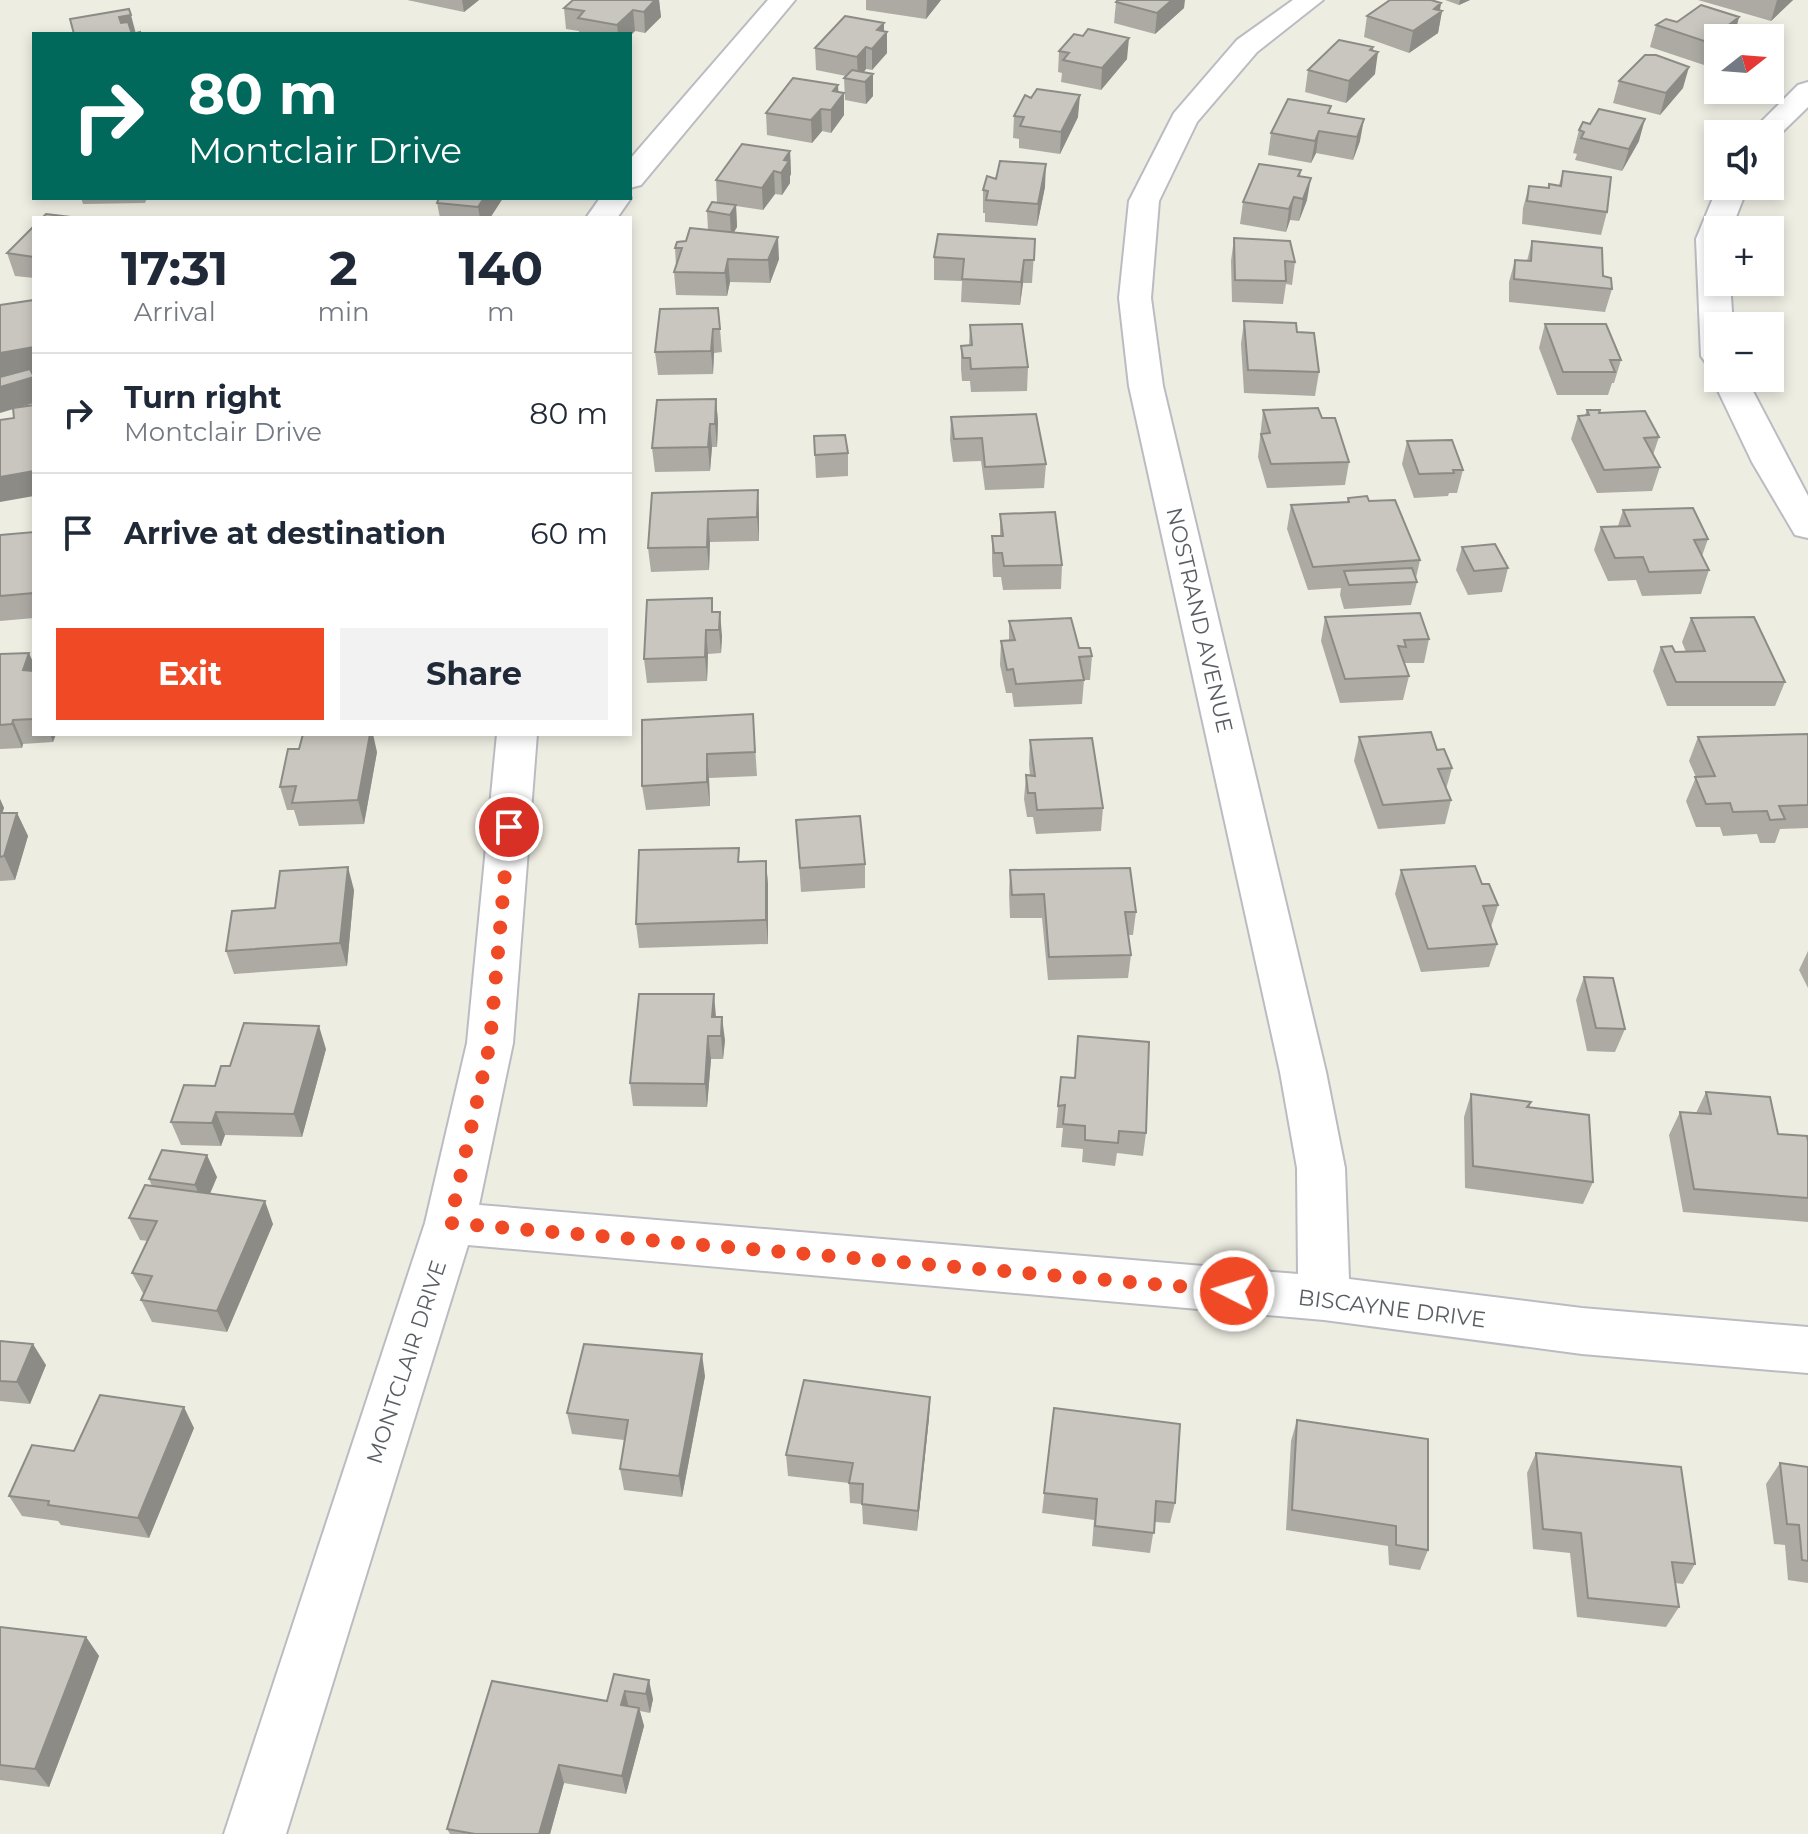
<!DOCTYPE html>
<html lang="en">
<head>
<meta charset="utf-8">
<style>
	:root { --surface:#fff; --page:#f2f2f3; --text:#1f2937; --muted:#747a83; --line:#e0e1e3; --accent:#f04926 }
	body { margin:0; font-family:Montserrat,sans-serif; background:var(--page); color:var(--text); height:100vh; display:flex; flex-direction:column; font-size:30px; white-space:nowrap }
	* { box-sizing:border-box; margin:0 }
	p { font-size:26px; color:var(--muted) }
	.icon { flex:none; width:44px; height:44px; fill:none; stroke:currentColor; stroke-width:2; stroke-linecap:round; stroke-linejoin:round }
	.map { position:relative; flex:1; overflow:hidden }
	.panel { position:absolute; left:32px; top:216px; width:600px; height:520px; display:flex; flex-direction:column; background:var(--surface); border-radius:0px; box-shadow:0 4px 12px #0003 }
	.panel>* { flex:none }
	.guide { position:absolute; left:32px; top:32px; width:600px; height:168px; border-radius:0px; box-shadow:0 4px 12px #0003; background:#00695c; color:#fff; overflow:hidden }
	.needle { width:52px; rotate:73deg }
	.buttons { position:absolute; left:1704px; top:24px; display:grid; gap:16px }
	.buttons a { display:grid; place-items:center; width:80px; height:80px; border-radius:0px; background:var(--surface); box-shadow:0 4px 12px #0003; font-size:40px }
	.pin { position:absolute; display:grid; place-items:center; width:68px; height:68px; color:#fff; margin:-34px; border:4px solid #fff; border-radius:50%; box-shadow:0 2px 8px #0007 }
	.me { position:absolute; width:88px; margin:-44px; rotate:275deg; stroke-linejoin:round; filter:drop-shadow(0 0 6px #0008) }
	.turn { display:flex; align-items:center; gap:28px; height:168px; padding:0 24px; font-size:36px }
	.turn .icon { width:104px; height:104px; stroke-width:2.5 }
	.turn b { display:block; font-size:56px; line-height:68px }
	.eta { display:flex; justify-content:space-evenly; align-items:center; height:136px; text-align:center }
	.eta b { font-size:48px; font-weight:700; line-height:56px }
	.action { display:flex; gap:16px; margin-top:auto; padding:16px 24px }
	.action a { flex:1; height:92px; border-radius:0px; background:var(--accent); color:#fff; font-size:32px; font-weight:700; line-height:92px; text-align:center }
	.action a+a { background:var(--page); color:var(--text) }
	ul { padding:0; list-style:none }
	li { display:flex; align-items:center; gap:24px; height:120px; padding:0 24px; border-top:2px solid var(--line) }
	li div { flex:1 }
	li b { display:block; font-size:30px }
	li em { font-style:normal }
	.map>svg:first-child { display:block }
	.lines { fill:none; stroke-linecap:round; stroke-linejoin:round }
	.street-casing { stroke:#babcc2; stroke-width:4 }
	.street { fill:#fff; fill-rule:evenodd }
	.wall { fill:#adaaa4 }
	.shaded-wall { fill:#8d8b86 }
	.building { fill:#c9c6bf; stroke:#8d8b86; stroke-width:2 }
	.route { stroke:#f04926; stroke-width:14; stroke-dasharray:0 25.2 }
	.labels { text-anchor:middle; stroke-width:6; stroke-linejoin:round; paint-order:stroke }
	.street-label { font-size:22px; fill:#5a5e64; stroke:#fff }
</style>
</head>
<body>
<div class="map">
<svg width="1808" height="1834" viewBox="0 0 1808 1834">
	<rect width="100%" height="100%" fill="#eeede2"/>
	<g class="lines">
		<defs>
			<path id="street" d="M768 0H795L641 185 630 188V159Z
				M1293 0H1323L1257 52 1197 122 1159 201 1151 298 1163 386 1326 1072 1345 1168 1349 1279 1582 1308 1808 1327V1373L1582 1354 1324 1320 468 1245 286 1834H224L425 1223 467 1043 497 734H537L513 1043 479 1205 1298 1274 1297 1168 1280 1072 1129 386 1119 298 1129 201 1174 113 1237 40Z
				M1808 82V107L1774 140 1770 141V134H1749L1798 85Z
				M1718 186H1748L1731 230H1718V282H1730L1733 326H1718V366L1706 363 1701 356 1696 239Z
				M630 196 631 198 617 218H586L600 198Z
				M1717 371 1718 378H1746L1808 496V538L1795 535 1752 462 1712 378Z"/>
		</defs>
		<use href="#street" class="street-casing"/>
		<use href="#street" class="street"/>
	</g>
	<path class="wall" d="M407 0H479L464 12Z
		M573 0H659L661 17 645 33 635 31 630 36V34H579V31L566 29 564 8Z
		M866 0H941L926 19 866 10Z
		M1445 0H1470L1459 5Z
		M1698 0H1793L1771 21Z
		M1116 2 1184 8 1155 34 1114 23Z
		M1441 3 1440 11H1442L1438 33 1409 53 1364 37 1367 16Z
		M1739 17 1736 26 1718 38V58L1707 66 1650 47 1656 25Z
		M884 31 887 53 872 70 866 69 864 72 873 96 866 104 845 100 844 78 846 76 816 70 815 48Z
		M1373 47 1375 74 1346 103 1305 92 1308 70Z
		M1059 51 1127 59 1101 90 1061 82 1062 73 1058 72Z
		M1619 81 1683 88 1660 115 1613 103Z
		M839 92 844 115 831 133 822 131 812 143 767 135 766 113Z
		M1330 113 1360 141 1353 160 1316 153 1311 163 1268 155 1271 133Z
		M1014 116 1078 117 1060 154 1019 148V139L1013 138Z
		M1579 130 1639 141 1622 171 1575 160 1577 154 1573 153Z
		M790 151 791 174 790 176V183L782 195 775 194 763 210 736 206 737 227 734 232 779 259 770 283 730 282 727 296 676 295 674 272 676 266 675 248 708 230 707 211 717 203 716 180Z
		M1301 170 1300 176 1307 200 1299 221 1290 220 1286 232 1240 224 1243 202Z
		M1563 171 1607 212 1601 235 1522 224 1523 208 1529 186 1548 188 1559 185Z
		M996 179 1045 187 1037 226 985 222V213H983V190Z
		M81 198H147L145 203 83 204Z
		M503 198 490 218H440L437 203Z
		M34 226V278L15 276 7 253Z
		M1234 238 1295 262 1292 285 1286 284 1283 304 1232 302 1231 261Z
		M1035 239 1032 283H1023L1020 305 961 302 962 281 934 280V257Z
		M1532 241 1603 276 1612 289 1605 312 1509 302V282L1515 260 1527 261Z
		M660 309 720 329 722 352 714 353 713 374 658 375 655 352Z
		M1244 321 1297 332 1319 372 1315 396 1244 393 1241 344Z
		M1545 324 1621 360 1614 383H1612L1608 395H1557L1539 348Z
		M970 325 1028 367 1027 391 971 392 970 381H962L961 369V346L969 345Z
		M716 399 718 422 717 447H712L710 471 655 472 652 448Z
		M1263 410 1322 418 1349 462 1345 485 1267 488 1258 457Z
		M1587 410 1599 413 1659 437 1653 455 1660 467 1652 491 1597 493 1571 439 1578 416 1585 415Z
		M951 417 1046 464 1044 488 985 490 981 461 953 462 950 440Z
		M814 436 848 453V476L816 478Z
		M1407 441 1463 470 1457 493H1449L1448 496 1414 498 1402 464Z
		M758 490 759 541 710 542 709 570 651 572 648 548Z
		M1348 498 1369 501 1420 560 1416 578 1417 582 1411 605 1344 609 1340 595 1341 588 1308 590 1287 529 1291 505 1347 502Z
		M1623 510 1708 539 1702 556 1709 570 1701 594 1642 596 1636 580 1608 581 1594 550 1601 527 1618 526Z
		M1000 514 1062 565 1061 589 1003 590 1001 577H993L992 560V536H1000Z
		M34 532V618L0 621V535Z
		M1462 547 1508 568 1502 592 1468 595 1456 570Z
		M714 612 722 636 721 653 708 654 707 681 647 683 644 659Z
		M1325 617 1429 639 1424 663H1404L1409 676 1403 700 1340 703 1321 641Z
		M1691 618 1785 682 1775 706H1667L1653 671 1661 647 1675 652H1686L1682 642Z
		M1009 621 1079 648 1092 656 1090 680H1084L1082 704 1014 707 1012 693H1006L1000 665 1001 641H1009Z
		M0 654 34 664V734H56L53 742 23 744 22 748 0 749Z
		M753 714 757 776 709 778 710 806 646 810 642 786Z
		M1808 734V828L1780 829 1775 843H1760L1757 834 1723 836 1720 827H1696L1686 801 1696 777 1689 761 1698 737Z
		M1359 737 1437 750 1452 768 1446 789 1451 800 1445 824 1378 829 1354 761Z
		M1030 740 1103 808 1101 831 1036 834 1033 817H1027L1024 799 1026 775 1030 776 1029 764Z
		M377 752 364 824 299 826 294 810H287L280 787Z
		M0 799 4 808 2 813H17L28 836 15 880 0 881Z
		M796 820 865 864V888L801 892Z
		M766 861 768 885V944L639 948 636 924Z
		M1010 870 1136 912 1133 935H1128L1131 955 1128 978 1048 980 1042 918H1010L1009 894Z
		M1401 870 1482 884 1498 905 1491 927 1497 944 1489 967 1421 972 1395 894Z
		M354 890 347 966 234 974 226 951 275 908Z
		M1808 951V988L1799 970Z
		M1584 977 1625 1029 1615 1052 1587 1051 1576 1000Z
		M716 1017 725 1040 723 1059H711L707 1107 633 1106 630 1083Z
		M326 1049 302 1137 225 1135 221 1146 181 1145 171 1122 215 1086 230 1066Z
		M1061 1077 1146 1133 1143 1156 1117 1153 1115 1166 1082 1162 1083 1149 1061 1147 1063 1128H1056Z
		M1706 1092 1778 1134 1808 1141V1222L1683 1212 1669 1135 1680 1112 1696 1113Z
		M1471 1094 1531 1102 1529 1108 1593 1182 1583 1204 1465 1188 1464 1117Z
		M217 1177 210 1194 273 1224 227 1332 152 1322 141 1300 144 1295 132 1273 148 1241 140 1240 129 1218 152 1186 149 1179Z
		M0 1341 46 1365 30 1404 0 1401Z
		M705 1376 682 1497 624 1490 620 1469 624 1440 572 1434 567 1413Z
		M930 1397 929 1418 917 1531 863 1524 862 1504 850 1503 849 1483 788 1476 786 1455Z
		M1054 1408 1175 1503 1170 1523 1155 1522 1150 1553 1092 1546 1094 1520 1042 1513Z
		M1297 1420 1428 1550 1420 1570 1389 1565 1388 1546 1286 1530 1291 1441Z
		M194 1428 149 1538 61 1525 58 1521 22 1516 9 1496 74 1451Z
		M1536 1453 1695 1564 1683 1584 1675 1583 1679 1607 1666 1627 1577 1617 1570 1553 1533 1549 1527 1473Z
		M1780 1463 1808 1467V1583L1788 1580 1785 1545 1774 1544 1766 1484Z
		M0 1627 86 1637 99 1656 49 1787 0 1780Z
		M614 1674 653 1699 650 1713 640 1711 644 1726 626 1794 564 1783 550 1834H450L447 1829 607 1701Z"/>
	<path class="shaded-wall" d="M462 0H479L464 12Z
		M655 0H659L661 17 645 33 644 12Z
		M927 0H941L926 19Z
		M1172 0H1185L1184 8 1155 34 1157 13Z
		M1460 0H1470L1459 5Z
		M1777 0H1793L1771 21Z
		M1441 3 1439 13 1442 11 1438 33 1409 53 1413 31 1434 9Z
		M633 10 635 31 630 36V34H618L617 25Z
		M131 15 136 34H124L119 17Z
		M1739 17 1734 38H1722L1730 24Z
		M884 23V35L887 32V53L872 70V49L877 30Z
		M1129 38 1127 59 1101 90 1102 68Z
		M1718 41V58L1707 66 1713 44Z
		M866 47V69L858 78 857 57Z
		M1373 47 1370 60 1378 52 1375 74 1346 103 1349 81Z
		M1689 67 1683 88 1660 115 1666 93Z
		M873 74V96L866 104 865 82Z
		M838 85 839 100 844 93V115L831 133V110L833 91Z
		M1080 95 1078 117 1060 154 1061 132Z
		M821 109 822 131 812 143 811 120Z
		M1364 119 1360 141 1353 160 1357 137Z
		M1645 119 1639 141 1622 171 1629 149Z
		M1319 131 1316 153 1311 163 1315 141Z
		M790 151 791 174 790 176V183L782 195 781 173 784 160Z
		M1046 164 1045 187 1037 226 1038 204Z
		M774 171 775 194 763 210 762 188Z
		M1311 178 1307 200 1299 221 1303 199Z
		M1294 197 1290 220 1286 232 1289 209Z
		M484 198H503L490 218H480L478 207Z
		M736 205 737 227 731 237 730 215Z
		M778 237 779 259 770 283 768 260Z
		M728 259 730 282 727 296 725 273Z
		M1024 260 1023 283 1020 305 1021 282Z
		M713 329 714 353 713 374 711 351Z
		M34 347V372L0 377V353Z
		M34 377V403L0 413V387Z
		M716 399 718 422 717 447 715 424Z
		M710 424 712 447 710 471 708 447Z
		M34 471V496L0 502V477Z
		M758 490 759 514V541L757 517Z
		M708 519 710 542 709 570 707 547Z
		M720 612 722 636 721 653 719 630Z
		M706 630 708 654 707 681 705 657Z
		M29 653 34 664V690L23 670Z
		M13 720 23 744 22 748 12 724Z
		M50 734H56L53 742Z
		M370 734H373L377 752 364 824 358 800Z
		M707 754 709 778 710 806 707 782Z
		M0 799 4 808 0 820Z
		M17 813 28 836 15 880 4 856Z
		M766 861 768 885V944L766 920Z
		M348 867 354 890 347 966 340 943Z
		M714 994 716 1017H712Z
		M722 1017 725 1040 723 1059 721 1036Z
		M319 1026 326 1049 302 1137 294 1114Z
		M708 1036 711 1059 707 1107 705 1084Z
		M216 1112 225 1135 221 1146 212 1123Z
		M207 1155 217 1177 204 1207 195 1185Z
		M265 1201 273 1224 227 1332 217 1311Z
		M33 1344 46 1365 30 1404 17 1382Z
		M702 1354 705 1376 682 1497 679 1476Z
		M930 1397 929 1418 917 1531 918 1511Z
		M184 1407 194 1428 149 1538 138 1518Z
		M86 1637 99 1656 49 1787 35 1769Z
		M649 1680 653 1699 650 1713 646 1694Z
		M625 1691 629 1709 621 1705Z
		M639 1708 644 1726 626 1794 622 1776Z
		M559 1765 564 1783 550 1834H539Z"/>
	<path class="building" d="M573 0H655L644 12 633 10 617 25 578 18 584 11 564 8Z
		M1118 0H1172L1157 13 1116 2Z
		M1390 0H1431L1441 3 1434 9 1442 11 1413 31 1367 16Z
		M1701 5 1739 17 1730 24 1738 26 1722 38H1718V41L1713 44 1656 25 1666 19 1677 22Z
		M129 9 131 15 119 17 121 23 128 22 132 34 140 32V34H74L70 19Z
		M845 16 884 23 877 30 887 32 872 49 866 47 857 57 815 48Z
		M1088 29 1129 38 1102 68 1063 60 1069 53 1059 51 1074 34 1083 36Z
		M1339 40 1373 47 1370 50 1378 52 1349 81 1308 70Z
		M1645 55H1656L1689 67 1666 93 1619 81Z
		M852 70 873 74 865 82 844 78Z
		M793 78 838 85 833 91 844 93 831 110 821 109 811 120 766 113Z
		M1037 89 1080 95 1061 132 1020 126 1024 117 1014 116 1025 95 1031 98Z
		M1288 99 1331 106 1328 113 1364 119 1357 137 1319 131 1315 141 1271 133Z
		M1599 109 1645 119 1629 149 1581 138 1584 132 1579 130 1583 122 1590 124Z
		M742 144 790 151 784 160 789 161 781 173 774 171 762 188 716 180Z
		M1000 161 1046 164 1038 204 986 200 988 191 983 190 987 176 996 179Z
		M1259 164 1301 170 1298 176 1311 178 1303 199 1294 197 1289 209 1243 202Z
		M1563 171 1611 177 1607 212 1527 201 1529 186 1549 188V184L1561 186Z
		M439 198H484L478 207 437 203Z
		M712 202 736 205 730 215 707 211Z
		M46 214 79 218H42Z
		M34 226V257L7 253Z
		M690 228 778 237 768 260 728 259 725 273 674 272 682 248H675L677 242 686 241Z
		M938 234 1035 239 1034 260H1024L1021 282 962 279 964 259 934 257Z
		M1234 238 1290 241 1295 262 1285 261 1286 281 1235 280Z
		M1532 241 1602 248 1603 276 1611 278 1612 289 1514 279 1515 260 1531 261Z
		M34 300V347L0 353V305Z
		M718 308 720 329H713L711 351 655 352 660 309Z
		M1244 321 1296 323 1297 332 1314 333 1319 372 1248 370Z
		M1022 324 1028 367 971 369 970 358H963L961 346 972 345 970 325Z
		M1545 324H1606L1621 360H1610L1615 372H1563Z
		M30 369 34 377 0 387V377Z
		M716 399 715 424H710L708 447 652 448 657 400Z
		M34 405V471L0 477V420L14 418 13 408Z
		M1318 408 1322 418H1335L1349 462 1271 464 1261 434 1270 433 1263 410Z
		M1587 410H1600L1599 413 1645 411 1659 437 1644 438 1660 467 1604 470 1578 416 1589 415Z
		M1036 414 1046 464 985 467 982 438 954 439 951 417Z
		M845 435 848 453 815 455 814 436Z
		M1452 440 1463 470H1453L1454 473 1419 474 1407 441Z
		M758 490 757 517 708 519 707 547 648 548 652 493Z
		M1367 496 1369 501 1395 500 1420 560 1313 567 1291 505 1349 502 1348 498Z
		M1693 508 1708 539 1694 540 1709 570 1649 572 1643 557 1615 558 1601 527 1630 526 1623 510Z
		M1055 512 1062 565 1004 566 1002 553H994L992 536H1003L1000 514Z
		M34 532V593L0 596V535Z
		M1495 544 1508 568 1474 571 1462 547Z
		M1412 568 1417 582 1349 585 1344 571Z
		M712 598V612H720L719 630H706L705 657 644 659 647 600Z
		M1420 613 1429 639 1404 640 1406 647 1398 646 1409 676 1345 679 1325 617Z
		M1754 617 1785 682H1676L1661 647 1672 646 1675 652 1705 651 1691 618Z
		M1071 618 1079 648H1090L1092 656 1079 657 1084 680 1016 684 1013 669 1007 670 1001 641 1015 640 1009 621Z
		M29 653 23 670 34 671V719L13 720 12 724 0 725V654Z
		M753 714 755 752 707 754V782L642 786V720Z
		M1431 732 1437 750 1444 749 1452 768 1438 769 1451 800 1383 805 1359 737Z
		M303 734H370L358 800 292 803 296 786 280 787 288 749H299Z
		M1808 734V805L1779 806 1785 819 1770 820 1767 811 1733 812 1730 803 1706 804 1695 777 1715 776 1698 737Z
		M1092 738 1103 808 1037 810 1035 793H1028L1026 775 1035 776 1030 740Z
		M0 813H17L4 856 0 857Z
		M860 816 865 864 800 868 796 820Z
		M739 848 738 862 766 861V920L636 924 639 850Z
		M1475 866 1482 884H1489L1498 905 1483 906 1497 944 1428 949 1401 870Z
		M348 867 340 943 226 951 232 911 275 908 280 871Z
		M1130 868 1136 912H1125L1131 955 1049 957 1044 894 1012 895 1010 870Z
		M1584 977 1613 978 1625 1029 1596 1028Z
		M639 994H714L712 1017H722L721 1036H708L705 1084 630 1083Z
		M244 1023 319 1026 294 1114 216 1112 212 1123 171 1122 184 1085 215 1086 221 1066H230Z
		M1078 1036 1149 1042 1146 1133 1119 1131 1118 1143 1085 1140V1126L1063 1124 1065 1105 1058 1106 1061 1077 1075 1078Z
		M1706 1092 1770 1097 1778 1134 1807 1136 1808 1141V1198L1694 1189 1680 1112 1711 1114Z
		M1471 1094 1531 1102 1527 1107 1589 1115 1593 1182 1473 1166Z
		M162 1150 207 1155 195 1185 149 1179Z
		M145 1185 265 1201 217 1311 141 1300 152 1276 132 1273 157 1221 129 1218Z
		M0 1341 33 1344 17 1382 0 1381Z
		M584 1344 702 1354 679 1476 620 1469 628 1420 567 1413Z
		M804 1380 930 1397 918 1511 862 1504 863 1484 849 1483 853 1463 786 1455Z
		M100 1395 184 1407 138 1518 48 1505 49 1501 9 1496 32 1445 74 1451Z
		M1054 1408 1180 1424 1175 1503 1156 1501 1154 1533 1095 1526 1097 1499 1044 1493Z
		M1297 1420 1428 1439V1550L1396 1545V1526L1292 1510Z
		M1536 1453 1681 1467 1695 1564 1672 1562 1679 1607 1588 1598 1581 1533 1543 1529Z
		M1780 1463 1808 1467V1561L1802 1560 1799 1525 1787 1524Z
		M0 1627 86 1637 35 1769 0 1765Z
		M614 1674 649 1680 646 1694 625 1691 621 1705 639 1708 622 1776 559 1765 539 1834H475L447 1829 492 1681 607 1701Z"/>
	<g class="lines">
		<path class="route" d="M509 827 490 1043 450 1223 1234 1291"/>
	</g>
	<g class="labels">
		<g class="street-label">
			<text transform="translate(1200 620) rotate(77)" y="8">NOSTRAND AVENUE</text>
			<text transform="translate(1392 1308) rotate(7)" y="8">BISCAYNE DRIVE</text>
			<text transform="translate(406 1362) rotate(-72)" y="8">MONTCLAIR DRIVE</text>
		</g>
	</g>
</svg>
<div class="buttons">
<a><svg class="needle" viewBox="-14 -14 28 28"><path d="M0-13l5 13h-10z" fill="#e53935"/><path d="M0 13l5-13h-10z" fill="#747a83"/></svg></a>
<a><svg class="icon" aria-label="sound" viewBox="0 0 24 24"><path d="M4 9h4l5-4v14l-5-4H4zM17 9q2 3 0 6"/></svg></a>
<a>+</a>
<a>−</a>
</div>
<div class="pin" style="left:509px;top:827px;background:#d93025"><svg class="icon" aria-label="arrive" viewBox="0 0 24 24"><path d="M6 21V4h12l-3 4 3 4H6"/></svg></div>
<svg class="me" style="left:1234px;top:1291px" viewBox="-20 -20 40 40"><circle r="17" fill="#f04926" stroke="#fff" stroke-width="3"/><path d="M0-11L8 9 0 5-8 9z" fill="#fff"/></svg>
<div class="guide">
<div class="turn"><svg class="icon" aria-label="right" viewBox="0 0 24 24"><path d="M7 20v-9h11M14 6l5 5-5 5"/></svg><div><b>80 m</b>Montclair Drive</div></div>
</div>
<section class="panel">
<div class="eta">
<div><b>17:31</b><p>Arrival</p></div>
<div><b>2</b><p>min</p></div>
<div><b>140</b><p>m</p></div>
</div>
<ul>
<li><svg class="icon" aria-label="right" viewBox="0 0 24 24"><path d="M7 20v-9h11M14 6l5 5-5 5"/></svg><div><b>Turn right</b><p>Montclair Drive</p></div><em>80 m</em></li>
<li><svg class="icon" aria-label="arrive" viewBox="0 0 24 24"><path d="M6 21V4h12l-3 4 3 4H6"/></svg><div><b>Arrive at destination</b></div><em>60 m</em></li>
</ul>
<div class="action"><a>Exit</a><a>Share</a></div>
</section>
</div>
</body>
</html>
